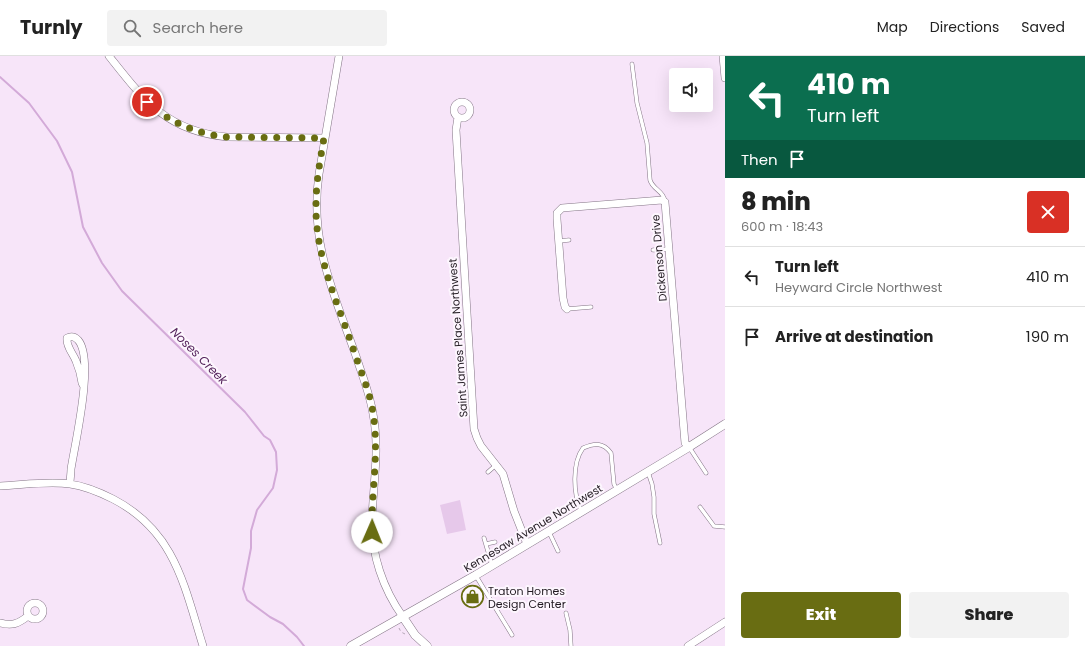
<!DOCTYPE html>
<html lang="en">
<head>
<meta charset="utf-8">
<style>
	:root { --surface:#fff; --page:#f2f2f2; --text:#222; --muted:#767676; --line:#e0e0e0; --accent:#696d12 }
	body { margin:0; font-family:Poppins,sans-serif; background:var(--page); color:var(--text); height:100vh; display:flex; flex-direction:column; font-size:15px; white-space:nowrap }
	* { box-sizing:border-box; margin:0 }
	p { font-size:13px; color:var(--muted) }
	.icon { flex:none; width:22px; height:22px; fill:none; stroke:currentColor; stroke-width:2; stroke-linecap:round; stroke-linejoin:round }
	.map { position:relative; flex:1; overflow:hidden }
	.sheet { display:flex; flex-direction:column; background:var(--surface); width:360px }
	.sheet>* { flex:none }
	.banner { background:#0b6e4f; color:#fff; overflow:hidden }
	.buttons { position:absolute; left:669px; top:12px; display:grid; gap:8px }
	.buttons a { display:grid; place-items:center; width:44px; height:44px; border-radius:4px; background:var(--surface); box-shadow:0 4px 16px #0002; font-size:20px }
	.pin { position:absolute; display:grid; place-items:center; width:34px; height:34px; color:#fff; margin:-17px; border:2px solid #fff; border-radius:50%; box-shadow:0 1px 4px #0007 }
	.me { position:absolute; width:44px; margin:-22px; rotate:1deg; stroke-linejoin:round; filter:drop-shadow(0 0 3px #0008) }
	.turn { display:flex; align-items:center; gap:14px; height:84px; padding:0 16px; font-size:18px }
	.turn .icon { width:52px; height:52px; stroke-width:2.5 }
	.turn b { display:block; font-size:28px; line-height:34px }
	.then { display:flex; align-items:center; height:38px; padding:0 16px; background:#0003; gap:8px; font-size:15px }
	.round { display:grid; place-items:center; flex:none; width:42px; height:42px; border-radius:4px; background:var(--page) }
	.headline { display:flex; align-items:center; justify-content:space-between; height:68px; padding:0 16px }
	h1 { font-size:24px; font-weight:800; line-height:30px }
	.cta { display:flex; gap:8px; margin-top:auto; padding:8px 16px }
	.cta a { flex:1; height:46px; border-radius:4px; background:var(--accent); color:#fff; font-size:16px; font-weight:800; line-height:46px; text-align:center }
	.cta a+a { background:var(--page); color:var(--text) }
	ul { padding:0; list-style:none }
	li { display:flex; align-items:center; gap:12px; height:60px; padding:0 16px; border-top:1px solid var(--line) }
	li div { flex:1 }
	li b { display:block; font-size:15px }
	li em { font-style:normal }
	header { display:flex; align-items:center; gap:24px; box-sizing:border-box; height:56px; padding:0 20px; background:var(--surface); border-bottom:1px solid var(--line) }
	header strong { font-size:19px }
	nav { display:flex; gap:22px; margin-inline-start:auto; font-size:14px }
	.search { width:280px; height:36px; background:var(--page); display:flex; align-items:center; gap:10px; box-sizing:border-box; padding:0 14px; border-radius:4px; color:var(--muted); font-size:15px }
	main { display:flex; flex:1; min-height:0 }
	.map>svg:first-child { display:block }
	.green { fill:#e6c8ea }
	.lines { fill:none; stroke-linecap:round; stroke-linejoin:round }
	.stream { stroke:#d3aad8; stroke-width:2 }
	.service-casing { stroke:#837485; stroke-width:4.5 }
	.minor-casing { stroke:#837485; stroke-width:8 }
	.tertiary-casing { stroke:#837485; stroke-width:9 }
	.path { stroke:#b6a8b8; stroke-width:1; stroke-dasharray:3 3; stroke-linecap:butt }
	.service { stroke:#fff; stroke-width:3.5 }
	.minor { stroke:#fff; stroke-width:7 }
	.tertiary { stroke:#fff; stroke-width:8 }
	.route { stroke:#696d12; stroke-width:7; stroke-dasharray:0 12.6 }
	.labels { text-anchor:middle; stroke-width:4; stroke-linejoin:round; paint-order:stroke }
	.street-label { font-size:11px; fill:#221b22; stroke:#fdf6fe }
	.poi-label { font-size:11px; fill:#221b22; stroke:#fdf6fe; text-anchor:start }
	.water-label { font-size:12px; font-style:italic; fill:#56255d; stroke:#fdf6fe }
</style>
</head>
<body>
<header>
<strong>Turnly</strong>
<div class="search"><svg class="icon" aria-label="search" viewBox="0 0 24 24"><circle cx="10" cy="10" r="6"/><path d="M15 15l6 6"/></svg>Search here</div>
<nav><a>Map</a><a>Directions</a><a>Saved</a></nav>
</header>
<main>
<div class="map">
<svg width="725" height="590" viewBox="0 0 725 590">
	<rect width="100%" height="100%" fill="#f7e5f9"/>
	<path class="green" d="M460 444 466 474 447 478 440 449Z"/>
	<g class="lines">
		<path class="stream" d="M0 21 29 47 57 85 72 116 83 171 102 207 122 235 245 356 264 380 270 384 276 396 277 414 273 432 257 454 251 475V492L243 533 247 544 270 561 283 568 297 581 304 590"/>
		<defs>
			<path id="service" d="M632 8 637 47 647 87 650 124C653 134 663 134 665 145
				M558 185 569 184
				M653 194 669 193
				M567 253 591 251
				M689 391 706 417
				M488 416 496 409
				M648 416 652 428 654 441V458L660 487
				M700 451 714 470 725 471
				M581 454C573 438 572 407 583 392 594 387 603 386 611 397L614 428 617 434
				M549 476 558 495
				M484 482 492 509
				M486 488 495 486
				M476 520 512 579
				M566 557 570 574 571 590"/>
			<path id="minor" d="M109 0C144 44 166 75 227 81L324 82
				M339 0 319 118C309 186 334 238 356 300 362 319 370 338 373 358 380 394 373 428 372 464 371 498 383 533 403 561
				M723 0 725 22
				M454 54a8 8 0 1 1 16 0a8 8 0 1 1-16 0Z
				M458 61 456 74 474 373 477 382 481 390 503 418 514 455 527 488
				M567 253 565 251 563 242 557 163V157L562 152 662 144 665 146 685 387 689 391
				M70 428C70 423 71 418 71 413 75 387 95 303 78 284 74 280 71 280 67 282 66 291 73 297 76 305 79 312 81 320 82 327L83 329
				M0 430C23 429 47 425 70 428 85 430 99 436 113 443 175 475 184 529 203 590
				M27 555a8 8 0 1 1 16 0a8 8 0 1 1-16 0Z
				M0 567C12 570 18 568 28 560
				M688 590 725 566"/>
			<path id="tertiary" d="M403 561 415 579 427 590
				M351 590 476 519 689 391 725 368"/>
		</defs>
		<use href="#service" class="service-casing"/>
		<use href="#minor" class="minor-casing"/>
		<use href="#tertiary" class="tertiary-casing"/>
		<path class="path" d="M399 572 401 576 405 578"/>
		<use href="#service" class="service"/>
		<use href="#minor" class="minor"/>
		<use href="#tertiary" class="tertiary"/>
	</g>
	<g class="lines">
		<path class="route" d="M147 46C170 67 197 78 227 81L324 82C320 104 316 127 316 149 315 198 336 243 352 289 358 308 366 327 371 346 381 390 371 432 372 476"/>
	</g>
	<defs>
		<symbol id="shop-ring" viewBox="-11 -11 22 22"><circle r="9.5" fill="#fdf6fe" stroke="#696d12" stroke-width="1.5"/><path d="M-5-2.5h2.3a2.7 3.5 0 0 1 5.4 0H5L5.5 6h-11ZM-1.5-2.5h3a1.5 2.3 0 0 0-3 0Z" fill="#696d12"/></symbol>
	</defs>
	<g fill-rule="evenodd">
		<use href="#shop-ring" x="460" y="528" width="25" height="25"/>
	</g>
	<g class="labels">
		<g class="street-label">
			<text transform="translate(659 202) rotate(-95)" y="4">Dickenson Drive</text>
			<text transform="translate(458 282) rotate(-94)" y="4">Saint James Place Northwest</text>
			<text transform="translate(533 472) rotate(-31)" y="4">Kennesaw Avenue Northwest</text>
		</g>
		<g class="poi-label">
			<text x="488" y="539">Traton Homes<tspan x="488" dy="13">Design Center</tspan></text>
		</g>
		<g class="water-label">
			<text transform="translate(199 300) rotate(45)" y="4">Noses Creek</text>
		</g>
	</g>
</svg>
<div class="buttons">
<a><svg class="icon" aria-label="sound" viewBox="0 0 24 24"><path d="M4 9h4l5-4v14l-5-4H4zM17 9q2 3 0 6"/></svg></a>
</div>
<div class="pin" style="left:147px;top:46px;background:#d93025"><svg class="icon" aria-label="arrive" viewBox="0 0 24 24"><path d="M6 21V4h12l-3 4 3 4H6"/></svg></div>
<svg class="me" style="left:372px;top:476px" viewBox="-20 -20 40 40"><circle r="19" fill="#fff"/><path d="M0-13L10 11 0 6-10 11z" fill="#696d12"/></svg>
</div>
<section class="sheet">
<div class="banner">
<div class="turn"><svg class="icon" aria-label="left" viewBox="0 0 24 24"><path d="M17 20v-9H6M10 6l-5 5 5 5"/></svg><div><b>410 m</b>Turn left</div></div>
<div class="then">Then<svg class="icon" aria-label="arrive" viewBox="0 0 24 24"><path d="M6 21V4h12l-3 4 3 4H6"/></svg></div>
</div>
<div class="headline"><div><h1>8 min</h1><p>600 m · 18:43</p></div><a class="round" style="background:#d93025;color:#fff"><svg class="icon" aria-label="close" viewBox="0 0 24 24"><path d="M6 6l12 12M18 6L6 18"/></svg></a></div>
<ul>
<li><svg class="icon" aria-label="left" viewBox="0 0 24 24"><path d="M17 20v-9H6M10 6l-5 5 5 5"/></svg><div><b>Turn left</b><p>Heyward Circle Northwest</p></div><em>410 m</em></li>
<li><svg class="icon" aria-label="arrive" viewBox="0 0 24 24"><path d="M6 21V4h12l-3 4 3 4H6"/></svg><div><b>Arrive at destination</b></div><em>190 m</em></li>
</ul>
<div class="cta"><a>Exit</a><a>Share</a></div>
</section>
</main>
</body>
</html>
